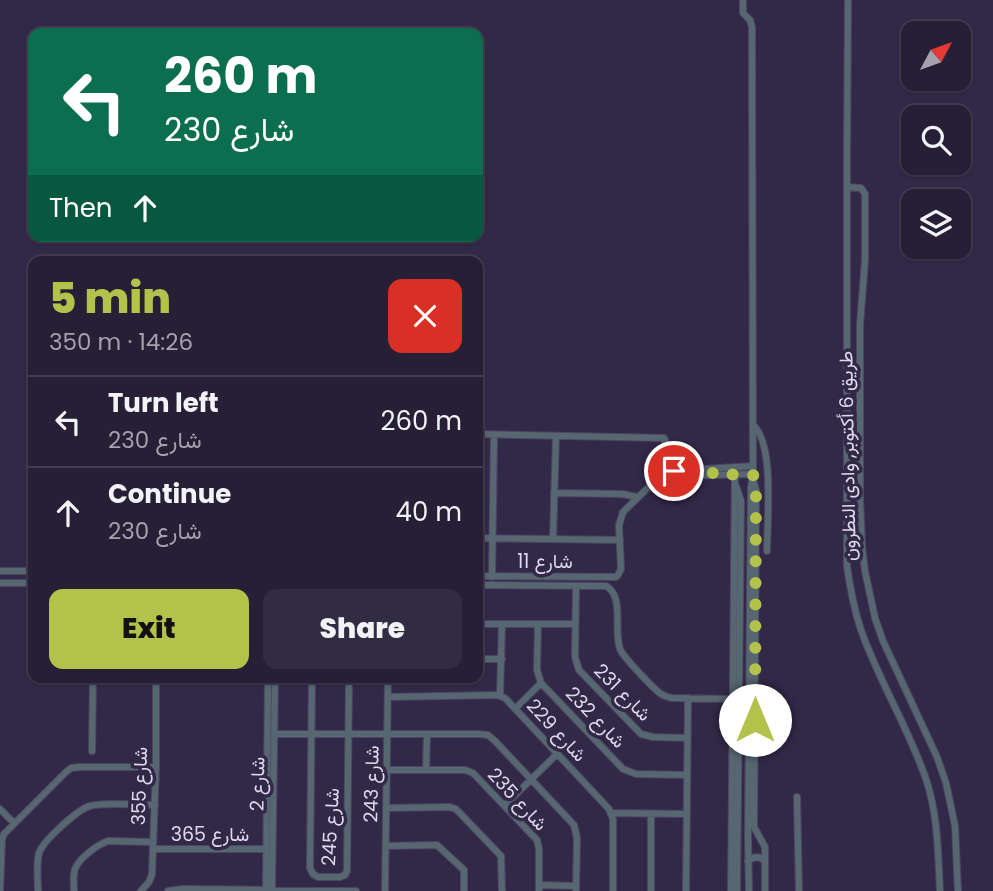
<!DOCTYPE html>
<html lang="en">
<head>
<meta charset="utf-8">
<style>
	:root { --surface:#261f36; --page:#322c42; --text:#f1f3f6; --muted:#a4a2ad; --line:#423d51; --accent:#b3c24b }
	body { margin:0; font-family:Poppins,Vazirmatn,sans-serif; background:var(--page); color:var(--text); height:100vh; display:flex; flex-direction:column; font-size:26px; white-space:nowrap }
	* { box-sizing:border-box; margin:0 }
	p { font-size:23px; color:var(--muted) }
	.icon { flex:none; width:38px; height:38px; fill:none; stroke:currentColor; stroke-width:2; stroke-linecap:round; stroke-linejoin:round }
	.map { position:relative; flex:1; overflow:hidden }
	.panel { position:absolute; left:28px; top:256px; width:455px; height:427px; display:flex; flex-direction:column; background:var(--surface); border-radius:14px; box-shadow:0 2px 5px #0004,0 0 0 2px var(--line) }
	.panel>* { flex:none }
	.top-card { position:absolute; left:28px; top:28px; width:455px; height:214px; border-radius:14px; box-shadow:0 2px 5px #0004,0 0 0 2px var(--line); background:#0b6e4f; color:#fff; overflow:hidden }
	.needle { width:46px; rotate:49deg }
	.tools { position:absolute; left:901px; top:21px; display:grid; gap:14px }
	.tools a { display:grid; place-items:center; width:70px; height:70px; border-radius:14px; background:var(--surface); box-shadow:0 2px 5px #0004,0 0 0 2px var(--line); font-size:35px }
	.pin { position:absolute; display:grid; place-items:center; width:60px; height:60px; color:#fff; margin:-30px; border:4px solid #fff; border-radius:50%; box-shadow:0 2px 7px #0007 }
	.me { position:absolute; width:77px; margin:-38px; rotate:0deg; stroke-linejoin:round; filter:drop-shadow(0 0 5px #0008) }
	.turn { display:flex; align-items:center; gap:24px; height:147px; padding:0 21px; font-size:32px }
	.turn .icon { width:91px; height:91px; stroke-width:2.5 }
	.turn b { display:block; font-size:49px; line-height:60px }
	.then { display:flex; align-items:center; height:66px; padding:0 21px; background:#0003; gap:14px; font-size:26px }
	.round { display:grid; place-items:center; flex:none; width:74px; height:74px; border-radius:14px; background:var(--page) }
	.overview { display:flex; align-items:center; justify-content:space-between; height:119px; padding:0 21px }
	h1 { font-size:42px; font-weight:800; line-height:52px; color:var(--accent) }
	.primary-button { display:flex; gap:14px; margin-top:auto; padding:14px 21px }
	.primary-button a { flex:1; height:80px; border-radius:14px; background:var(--accent); color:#111; font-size:28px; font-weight:800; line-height:80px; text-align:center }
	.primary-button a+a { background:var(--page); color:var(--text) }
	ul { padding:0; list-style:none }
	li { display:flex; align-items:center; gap:21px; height:91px; padding:0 21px; border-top:2px solid var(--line) }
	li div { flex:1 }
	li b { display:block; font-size:26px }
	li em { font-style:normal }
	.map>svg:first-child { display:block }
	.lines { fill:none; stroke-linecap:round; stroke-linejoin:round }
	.minor-casing { stroke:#4e4563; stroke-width:8 }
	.minor { stroke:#576771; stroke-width:6 }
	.route { stroke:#b3c24b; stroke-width:12; stroke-dasharray:0 21.6 }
	.labels { text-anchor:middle; stroke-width:7; stroke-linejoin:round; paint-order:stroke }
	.street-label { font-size:19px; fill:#dedaee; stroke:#322948 }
</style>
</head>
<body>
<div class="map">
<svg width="993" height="891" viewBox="0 0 993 891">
	<rect width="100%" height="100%" fill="#322948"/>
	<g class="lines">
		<defs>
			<path id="minor" d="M743 0V13L750 20 752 27 753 474 751 487 748 836 749 891
				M848 0 847 155V566C850 588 854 609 861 630 879 681 908 727 926 779 938 815 938 853 940 891
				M847 187 861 188 865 194V260L860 325V499L862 547 865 571 875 618 883 641 937 757 946 783 955 826 958 891
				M753 425C775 444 767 521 767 551
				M478 434 664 438 665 440 666 474
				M668 474 678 476 753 474
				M753 480 756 490 754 827 765 847V891
				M736 486 741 501 737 891
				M554 493 622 494 637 497
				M478 538 620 540
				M553 539 556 436
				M0 571H33
				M478 576 616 577 618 575 621 569 619 525 623 512 656 480 666 474 674 471 753 466
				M492 577 494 435
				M0 583H33
				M478 585 606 586C625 596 613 631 620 649 623 657 654 689 661 694 666 697 667 697 672 698L734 699
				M576 586 575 657 579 670 641 734 653 737 687 738
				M478 624H575
				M538 624 537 670 541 683 623 769 636 774 687 775
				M478 659H502
				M312 677 310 868 313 874 318 877H340L345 875 347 871 349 677
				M500 696 502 624
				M388 697 497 695 505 698 609 809 613 819V891
				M515 709 541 683
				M274 734H479L488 735 495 741 574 825 577 838 576 891
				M92 751 93 677
				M387 770H465L473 773 537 840 539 849V891
				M426 770 427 734
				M797 797 799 891
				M505 805 557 754
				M386 808 450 807 456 809 501 856 502 891
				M0 809 14 823
				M611 813 687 814
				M386 846 437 845 464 870V891
				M153 849H266
				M748 861C754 856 760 856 765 861
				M539 885 576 886
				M266 890 268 677
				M272 890 275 677
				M0 891 2 839 4 834 66 772 71 768 80 767H156
				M38 891C38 879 36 865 39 853 43 841 78 809 90 806 104 802 138 805 155 805
				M74 891C74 884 72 874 76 867 80 858 98 844 108 841L153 842
				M141 891 149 882 152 874 156 767V677
				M168 891 182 889 356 891
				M385 891 388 677
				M651 891V815
				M686 891 688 698
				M731 891 735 467"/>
		</defs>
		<use href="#minor" class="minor-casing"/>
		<use href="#minor" class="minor"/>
	</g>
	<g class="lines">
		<path class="route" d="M674 471 712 468 713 475 753 474 756 490 755 720"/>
	</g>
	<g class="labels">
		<g class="street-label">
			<text transform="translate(847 456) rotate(-91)" y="7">طريق 6 أكتوبر, وادى النطرون</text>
			<text x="545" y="568">شارع 11</text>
			<text transform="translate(623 692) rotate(45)" y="7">شارع 231</text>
			<text transform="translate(596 717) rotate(46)" y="7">شارع 232</text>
			<text transform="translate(557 730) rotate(47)" y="7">شارع 229</text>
			<text transform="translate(257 784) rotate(-89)" y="7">شارع 2</text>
			<text transform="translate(371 784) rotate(-89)" y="7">شارع 243</text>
			<text transform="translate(139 786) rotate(-88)" y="7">شارع 355</text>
			<text transform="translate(518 799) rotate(47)" y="7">شارع 235</text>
			<text transform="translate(330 827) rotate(-87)" y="7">شارع 245</text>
			<text x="210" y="841">شارع 365</text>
		</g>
	</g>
</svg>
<div class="tools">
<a><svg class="needle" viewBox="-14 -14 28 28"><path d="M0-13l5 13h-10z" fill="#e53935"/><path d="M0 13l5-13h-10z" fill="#a4a2ad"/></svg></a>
<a><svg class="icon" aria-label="search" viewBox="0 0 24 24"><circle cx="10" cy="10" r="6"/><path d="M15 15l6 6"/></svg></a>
<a><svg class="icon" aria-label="layers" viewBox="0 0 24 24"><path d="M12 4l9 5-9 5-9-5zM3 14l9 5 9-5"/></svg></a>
</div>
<div class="pin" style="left:674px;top:471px;background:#d93025"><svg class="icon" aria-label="arrive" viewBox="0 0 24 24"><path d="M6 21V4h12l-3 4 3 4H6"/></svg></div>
<svg class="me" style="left:755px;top:720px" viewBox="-20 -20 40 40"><circle r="19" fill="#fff"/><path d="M0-13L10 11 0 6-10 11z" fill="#b3c24b"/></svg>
<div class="top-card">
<div class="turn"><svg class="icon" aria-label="left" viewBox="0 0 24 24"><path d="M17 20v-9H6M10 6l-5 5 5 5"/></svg><div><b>260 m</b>شارع 230</div></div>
<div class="then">Then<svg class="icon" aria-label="ahead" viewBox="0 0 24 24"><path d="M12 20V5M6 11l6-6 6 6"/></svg></div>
</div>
<section class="panel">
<div class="overview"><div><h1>5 min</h1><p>350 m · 14:26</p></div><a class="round" style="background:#d93025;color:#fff"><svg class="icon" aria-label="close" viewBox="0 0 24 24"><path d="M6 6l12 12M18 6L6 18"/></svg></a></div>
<ul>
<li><svg class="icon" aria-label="left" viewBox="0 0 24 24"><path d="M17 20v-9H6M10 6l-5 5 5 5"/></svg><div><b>Turn left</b><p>شارع 230</p></div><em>260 m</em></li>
<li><svg class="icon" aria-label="ahead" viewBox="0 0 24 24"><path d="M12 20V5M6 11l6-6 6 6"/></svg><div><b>Continue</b><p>شارع 230</p></div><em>40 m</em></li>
</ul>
<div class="primary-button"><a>Exit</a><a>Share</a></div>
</section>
</div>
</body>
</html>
